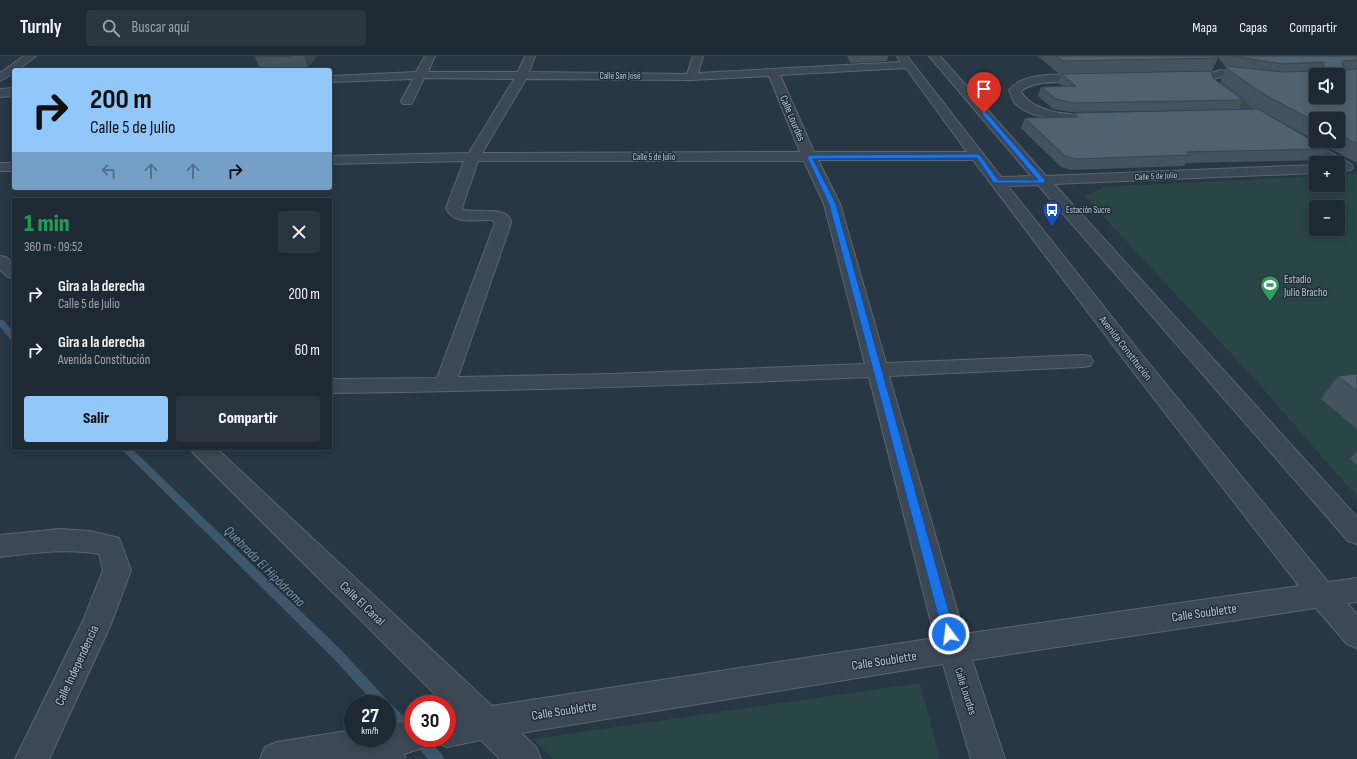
<!DOCTYPE html>
<html lang="es">
<head>
<meta charset="utf-8">
<style>
	:root { --surface:#1d2933; --page:#2a353f; --text:#f1f3f6; --muted:#a0a6ac; --line:#3b454e; --accent:#92c7f9 }
	body { margin:0; font-family:"Sofia Sans Condensed",sans-serif; background:var(--page); color:var(--text); height:100vh; display:flex; flex-direction:column; font-size:15px; white-space:nowrap }
	* { box-sizing:border-box; margin:0 }
	p { font-size:13px; color:var(--muted) }
	.icon { flex:none; width:22px; height:22px; fill:none; stroke:currentColor; stroke-width:2; stroke-linecap:round; stroke-linejoin:round }
	.map { position:relative; flex:1; overflow:hidden }
	.drawer { position:absolute; left:12px; top:142px; width:320px; height:252px; display:flex; flex-direction:column; background:var(--surface); border-radius:4px; box-shadow:0 2px 10px #0003,0 0 0 1px var(--line) }
	.drawer>* { flex:none }
	.guide { position:absolute; left:12px; top:12px; width:320px; height:122px; border-radius:4px; box-shadow:0 2px 10px #0003,0 0 0 1px var(--line); background:#92c7f9; color:#111; overflow:hidden }
	.controls { position:absolute; left:1309px; top:12px; display:grid; gap:8px }
	.controls a { display:grid; place-items:center; width:36px; height:36px; border-radius:4px; background:var(--surface); box-shadow:0 2px 10px #0003,0 0 0 1px var(--line); font-size:20px }
	.speed { position:absolute; left:344px; top:639px; display:flex; gap:8px; font-size:20px; font-weight:700; text-align:center }
	.speed>* { display:grid; place-content:center; width:52px; height:52px; border-radius:50%; background:var(--surface); box-shadow:0 2px 10px #0003,0 0 0 1px var(--line); line-height:1 }
	.speed small { font-size:10px; font-weight:400 }
	.speed .limit { border:6px solid #d22; background:#fff; color:#111 }
	.pin { position:absolute; display:grid; place-items:center; width:34px; height:34px; color:#fff; margin:-41px -17px; border-radius:50% 50% 50% 0; rotate:-45deg; box-shadow:0 0 4px #0007 }
	.pin .icon { rotate:45deg }
	.me { position:absolute; width:44px; margin:-22px; rotate:345deg; stroke-linejoin:round; filter:drop-shadow(0 0 3px #0008) }
	.turn { display:flex; align-items:center; gap:14px; height:84px; padding:0 12px; font-size:18px }
	.turn .icon { width:52px; height:52px; stroke-width:2.5 }
	.turn b { display:block; font-size:28px; line-height:34px }
	.lanes { display:flex; align-items:center; height:38px; padding:0 12px; background:#0003; justify-content:center; gap:20px; direction:ltr }
	.lanes .off { opacity:.35 }
	.round { display:grid; place-items:center; flex:none; width:42px; height:42px; border-radius:4px; background:var(--page) }
	.headline { display:flex; align-items:center; justify-content:space-between; height:68px; padding:0 12px }
	h1 { font-size:24px; font-weight:800; line-height:30px; color:#1e9e55 }
	.cta { display:flex; gap:8px; margin-top:auto; padding:8px 12px }
	.cta a { flex:1; height:46px; border-radius:4px; background:var(--accent); color:#111; font-size:16px; font-weight:800; line-height:46px; text-align:center }
	.cta a+a { background:var(--page); color:var(--text) }
	ul { padding:0; list-style:none }
	li { display:flex; align-items:center; gap:12px; height:56px; padding:0 12px }
	li div { flex:1 }
	li b { display:block; font-size:15px }
	li em { font-style:normal }
	header { display:flex; align-items:center; gap:24px; box-sizing:border-box; height:56px; padding:0 20px; background:var(--surface); border-bottom:1px solid var(--line) }
	header strong { font-size:19px }
	nav { display:flex; gap:22px; margin-inline-start:auto; font-size:14px }
	.search { width:280px; height:36px; background:var(--page); display:flex; align-items:center; gap:10px; box-sizing:border-box; padding:0 14px; border-radius:4px; color:var(--muted); font-size:15px }
	.map>svg:first-child { display:block }
	.green { fill:#294545; fill-rule:evenodd }
	.lines { fill:none; stroke-linecap:round; stroke-linejoin:round }
	.stream { fill:#3d576d; fill-rule:evenodd }
	.minor-casing { stroke:#5a6671; stroke-width:2 }
	.minor { fill:#3c4954; fill-rule:evenodd }
	.wall { fill:#45535f }
	.shaded-wall { fill:#38444e }
	.building { fill:#50616f; stroke:#38444e; fill-rule:evenodd }
	.route { fill:#1a73e8; stroke:#114b97 }
	.labels { text-anchor:middle; stroke-width:3; stroke-linejoin:round; paint-order:stroke }
	.far-street-label { font-size:9px; fill:#b9c3cd; stroke:#202e39 }
	.far-poi-label { font-size:9px; fill:#b9c3cd; stroke:#202e39; text-anchor:start }
	.street-label { font-size:11px; fill:#b9c3cd; stroke:#202e39 }
	.poi-label { font-size:11px; fill:#b9c3cd; stroke:#202e39; text-anchor:start }
	.near-street-label { font-size:13px; fill:#b9c3cd; stroke:#202e39 }
	.near-water-label { font-size:14px; font-style:italic; fill:#7a97b0; stroke:#202e39 }
</style>
</head>
<body>
<header>
<strong>Turnly</strong>
<div class="search"><svg class="icon" aria-label="search" viewBox="0 0 24 24"><circle cx="10" cy="10" r="6"/><path d="M15 15l6 6"/></svg>Buscar aquí</div>
<nav><a>Mapa</a><a>Capas</a><a>Compartir</a></nav>
</header>
<div class="map">
<svg width="1357" height="703" viewBox="0 0 1357 703">
	<rect width="100%" height="100%" fill="#273744"/>
	<path class="green" d="M1357 118V441L1250 318 1084 140 1104 131 1316 120V129H1338V119ZM1316 151H1338V173H1316Z
		M920 627 940 703H553L533 683Z"/>
	<g class="lines">
		<path class="stream" d="M0 264H3L14 277V284H11L0 271Z
			M120 392H131L341 594 389 646 413 669V682H426L442 698 444 703H428L411 684 408 683 387 660V648H375L333 602Z"/>
		<defs>
			<path id="minor" d="M24 0H36L18 14H14V17L0 25V17Z
				M425 0H435L428 16H518L525 0H535L529 16 687 18 693 0H703L698 17 901 6 897 0H907L1001 121 1031 120 929 0H940L1046 120 1316 109V117L1054 128 1357 461V488L1348 485 1038 129 1008 130 1142 299 1328 526 1357 522V546L1347 547 1357 558V592L1347 588 1316 552 972 604 1005 703H971L943 608 521 677 536 691 541 703H500L481 684 447 691 436 686 434 682H447V659L455 657 447 648H445L194 398 190 392H216L492 650 935 582 869 321C689 329 510 335 330 337V323L437 322 495 167 492 164C476 163 453 170 446 152L464 105 330 108V100L469 97 514 23 424 22 413 45 411 48H403L401 45 413 23 330 26V20L416 16ZM906 12 967 96H814L780 19ZM769 20 800 96 482 97 526 23 691 24ZM818 104H973L1128 309 1299 530 964 578 889 320 1083 311 1090 310 1093 305 1090 300 1083 299 886 307 840 148ZM478 105H804L824 148 865 308 612 318 458 321 511 167C510 149 474 157 463 154L462 152Z
				M1220 14 1253 19 1257 20 1259 22 1257 24 1253 25 1221 21 1213 23 1183 24 1179 23 1177 21 1179 19 1183 18 1211 17Z
				M1090 19 1094 20 1096 22 1094 24C1069 31 1044 19 1021 35 1028 51 1054 57 1070 58 1080 59 1089 56 1098 58L1100 61 1098 64C1078 69 1028 63 1014 46 1012 43 1011 38 1009 34 1024 14 1068 19 1090 19Z
				M1217 27 1221 28 1259 55 1351 108 1353 111 1351 114C1346 115 1343 115 1338 112V107H1329L1251 61 1213 32 1211 30 1213 28Z
				M14 32V40L0 41V33Z
				M0 107H14V115H0Z
				M0 200 6 201 14 208V222L8 221 0 214Z
				M60 473 90 475 119 482 131 514 111 568 49 703H15L83 565 103 514 99 498C66 492 33 497 0 501V479Z
				M413 664V682H428L425 691 404 698 405 703H260L265 691 277 686 353 674V682H387V668Z"/>
		</defs>
		<use href="#minor" class="minor-casing"/>
		<use href="#minor" class="minor"/>
	</g>
	<path class="wall" d="M256 0H317L308 12 260 14 255 1Z
		M847 0H888L887 5 850 7Z
		M1038 0H1357V107L1316 85H1338V63H1316V85L1260 54 1221 26V23L1226 12 1222 6 1218 2 1212 15 1079 18 1213 22 1243 44 1238 54 1070 56 1053 53 1038 40 1041 31 1062 30 1058 27 1061 18H1059Z
		M1074 57 1327 93 1321 104 1186 107 1184 110 1072 114 1061 111 1021 72 1025 62 1073 61Z
		M1357 318V373L1321 343 1338 320Z
		M1357 395V409L1350 403Z"/>
	<path class="shaded-wall" d="M304 0H317L308 12Z"/>
	<path class="building" d="M256 0H291L255 1Z
		M1056 0H1217L1218 2 1063 5Z
		M1232 0H1357V4L1343 5 1342 6 1345 14 1357 13V88L1338 78V63H1316V66L1267 40 1227 13V10L1283 16 1323 15 1324 7 1323 6 1283 8ZM1316 19H1338V41H1316Z
		M1211 15 1213 22 1243 44 1074 47 1056 43 1041 31 1076 30 1061 18Z
		M1258 53 1327 93 1186 96 1190 99 1076 103 1065 100 1025 62 1078 61 1074 57Z
		M1357 318V335L1338 320Z"/>
	<path class="route" d="M982 56H986L1045 124V127H994L977 102 813 103 836 148 955 578 953 582 949 584 945 582 943 578 829 148 807 101 810 99 978 98 980 99 998 124H1038L982 58Z"/>
	<defs>
		<symbol id="bus-pin" viewBox="-11 -11 22 30"><path d="M0 17L-7.5 6A9.5 9.5 0 1 1 7.5 6Z" fill="#1a4fb4" stroke="#202e39"/><path d="M-5-6H5V4H4V6H2V4H-2V6H-4V4H-5ZM-3.5-4V0h7V-4ZM-3.5 1.2v1.5H-2V1.2ZM2 1.2v1.5H3.5V1.2Z" fill="#fff"/></symbol>
		<symbol id="stadium-pin" viewBox="-11 -11 22 30"><path d="M0 17L-7.5 6A9.5 9.5 0 1 1 7.5 6Z" fill="#2e9e5b" stroke="#202e39"/><path d="M0-5a6.5 5 0 1 0 0 10a6.5 5 0 1 0 0-10ZM-3.5-1.8h7v3.6h-7Z" fill="#fff"/></symbol>
	</defs>
	<g fill-rule="evenodd">
		<use href="#bus-pin" x="1041" y="143" width="22" height="30"/>
		<use href="#stadium-pin" x="1259" y="218" width="22" height="30"/>
	</g>
	<g class="labels">
		<g class="far-street-label">
			<text x="620" y="23">Calle San José</text>
			<text x="654" y="104">Calle 5 de Julio</text>
			<text transform="translate(1156 120) rotate(-3)" y="3">Calle 5 de Julio</text>
		</g>
		<g class="far-poi-label">
			<text x="1066" y="157">Estación Sucre</text>
		</g>
		<g class="street-label">
			<text transform="translate(793 62) rotate(67)" y="4">Calle Lourdes</text>
			<text transform="translate(1126 292) rotate(52)" y="4">Avenida Constitución</text>
			<text transform="translate(966 635) rotate(72)" y="4">Calle Lourdes</text>
		</g>
		<g class="poi-label">
			<text x="1284" y="227">Estadio<tspan x="1284" dy="13">Julio Bracho</tspan></text>
		</g>
		<g class="near-street-label">
			<text transform="translate(363 547) rotate(44)" y="5">Calle El Canal</text>
			<text transform="translate(1204 556) rotate(-8)" y="5">Calle Soublette</text>
			<text transform="translate(884 604) rotate(-9)" y="5">Calle Soublette</text>
			<text transform="translate(76 609) rotate(-65)" y="5">Calle Independencia</text>
			<text transform="translate(564 654) rotate(-9)" y="5">Calle Soublette</text>
		</g>
		<g class="near-water-label">
			<text transform="translate(265 510) rotate(45)" y="5">Quebrada El Hipódromo</text>
		</g>
	</g>
</svg>
<div class="controls">
<a><svg class="icon" aria-label="sound" viewBox="0 0 24 24"><path d="M4 9h4l5-4v14l-5-4H4zM17 9q2 3 0 6"/></svg></a>
<a><svg class="icon" aria-label="search" viewBox="0 0 24 24"><circle cx="10" cy="10" r="6"/><path d="M15 15l6 6"/></svg></a>
<a>+</a>
<a>−</a>
</div>
<div class="speed"><div>27<small>km/h</small></div><div class="limit">30</div></div>
<div class="pin" style="left:984px;top:57px;background:#d93025"><svg class="icon" aria-label="arrive" viewBox="0 0 24 24"><path d="M6 21V4h12l-3 4 3 4H6"/></svg></div>
<svg class="me" style="left:949px;top:578px" viewBox="-20 -20 40 40"><circle r="17" fill="#1a73e8" stroke="#fff" stroke-width="3"/><path d="M0-11L8 9 0 5-8 9z" fill="#fff"/></svg>
<div class="guide">
<div class="turn"><svg class="icon" aria-label="right" viewBox="0 0 24 24"><path d="M7 20v-9h11M14 6l5 5-5 5"/></svg><div><b>200 m</b>Calle 5 de Julio</div></div>
<div class="lanes"><svg class="icon off" aria-label="left" viewBox="0 0 24 24"><path d="M17 20v-9H6M10 6l-5 5 5 5"/></svg><svg class="icon off" aria-label="ahead" viewBox="0 0 24 24"><path d="M12 20V5M6 11l6-6 6 6"/></svg><svg class="icon off" aria-label="ahead" viewBox="0 0 24 24"><path d="M12 20V5M6 11l6-6 6 6"/></svg><svg class="icon" aria-label="right" viewBox="0 0 24 24"><path d="M7 20v-9h11M14 6l5 5-5 5"/></svg></div>
</div>
<section class="drawer">
<div class="headline"><div><h1>1 min</h1><p>360 m · 09:52</p></div><a class="round"><svg class="icon" aria-label="close" viewBox="0 0 24 24"><path d="M6 6l12 12M18 6L6 18"/></svg></a></div>
<ul>
<li><svg class="icon" aria-label="right" viewBox="0 0 24 24"><path d="M7 20v-9h11M14 6l5 5-5 5"/></svg><div><b>Gira a la derecha</b><p>Calle 5 de Julio</p></div><em>200 m</em></li>
<li><svg class="icon" aria-label="right" viewBox="0 0 24 24"><path d="M7 20v-9h11M14 6l5 5-5 5"/></svg><div><b>Gira a la derecha</b><p>Avenida Constitución</p></div><em>60 m</em></li>
</ul>
<div class="cta"><a>Salir</a><a>Compartir</a></div>
</section>
</div>
</body>
</html>
